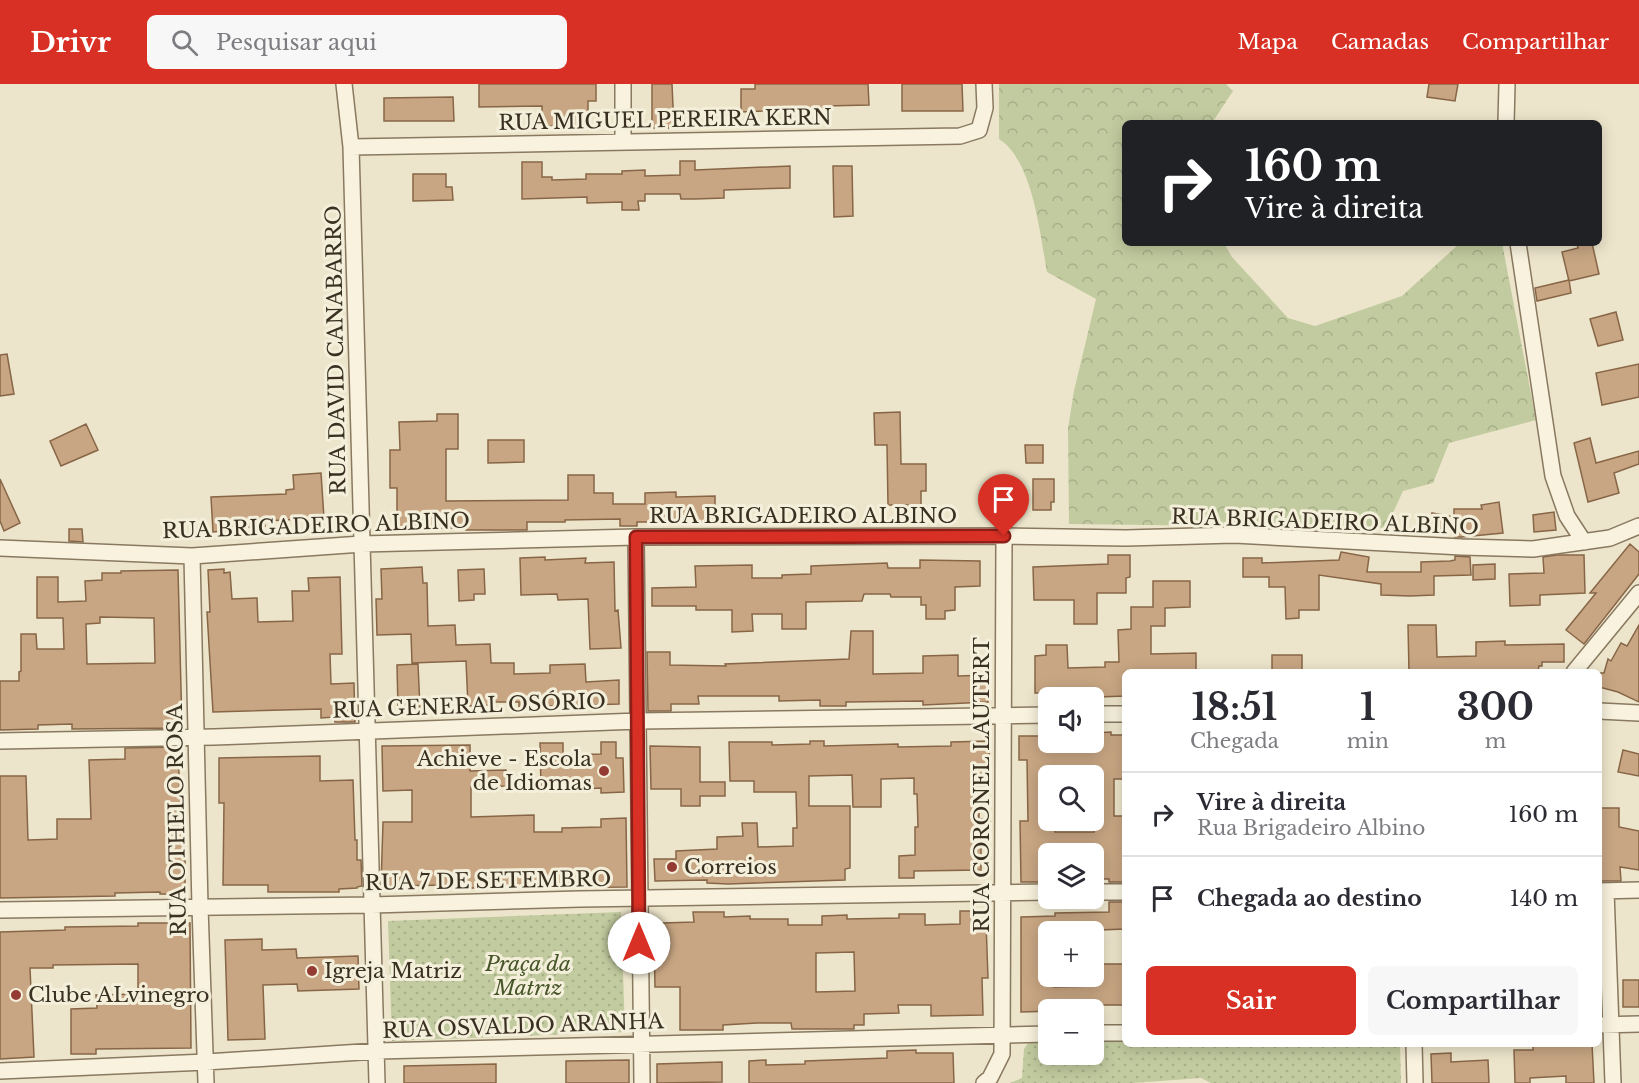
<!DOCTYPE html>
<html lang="pt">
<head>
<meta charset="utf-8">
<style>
	:root { --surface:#fff; --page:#f7f7f7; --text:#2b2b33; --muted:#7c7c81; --line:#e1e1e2; --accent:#d93025 }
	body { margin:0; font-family:"Libre Baskerville",serif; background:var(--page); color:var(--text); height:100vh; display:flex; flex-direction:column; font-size:22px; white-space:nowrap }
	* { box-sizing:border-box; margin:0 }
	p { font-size:20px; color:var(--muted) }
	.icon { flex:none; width:33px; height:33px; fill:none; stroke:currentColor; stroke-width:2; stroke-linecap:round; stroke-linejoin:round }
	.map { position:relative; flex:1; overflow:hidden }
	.panel { position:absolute; left:1122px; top:585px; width:480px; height:378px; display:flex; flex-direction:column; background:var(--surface); border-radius:9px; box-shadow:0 3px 15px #0003 }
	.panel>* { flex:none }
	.top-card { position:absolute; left:1122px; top:36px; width:480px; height:126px; border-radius:9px; box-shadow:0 3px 15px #0003; background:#202124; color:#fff; overflow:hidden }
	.buttons { position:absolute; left:1038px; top:603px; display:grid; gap:12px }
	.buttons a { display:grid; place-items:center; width:66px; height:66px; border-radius:9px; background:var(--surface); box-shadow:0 3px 15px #0003; font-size:30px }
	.pin { position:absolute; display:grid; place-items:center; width:51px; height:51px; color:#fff; margin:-62px -26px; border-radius:50% 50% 50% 0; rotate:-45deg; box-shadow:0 0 6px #0007 }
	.pin .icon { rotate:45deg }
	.me { position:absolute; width:66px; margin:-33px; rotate:0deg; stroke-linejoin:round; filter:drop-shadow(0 0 4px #0008) }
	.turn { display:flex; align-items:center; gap:21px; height:126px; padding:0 24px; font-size:27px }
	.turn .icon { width:78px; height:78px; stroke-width:2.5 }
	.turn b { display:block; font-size:42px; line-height:51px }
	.eta { display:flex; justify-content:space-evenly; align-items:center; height:102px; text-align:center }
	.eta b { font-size:36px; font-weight:700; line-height:42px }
	.cta { display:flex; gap:12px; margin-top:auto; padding:12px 24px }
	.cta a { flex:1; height:69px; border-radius:9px; background:var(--accent); color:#fff; font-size:24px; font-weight:700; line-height:69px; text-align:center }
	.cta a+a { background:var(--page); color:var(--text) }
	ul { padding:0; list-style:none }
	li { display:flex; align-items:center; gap:18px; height:84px; padding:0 24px; border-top:2px solid var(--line) }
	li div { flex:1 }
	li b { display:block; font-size:22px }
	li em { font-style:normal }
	header { display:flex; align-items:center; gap:36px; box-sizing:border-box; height:84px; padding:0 30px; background:var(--accent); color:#fff }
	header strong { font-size:28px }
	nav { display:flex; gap:33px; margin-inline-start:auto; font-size:21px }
	.search { width:420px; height:54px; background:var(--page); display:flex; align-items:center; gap:15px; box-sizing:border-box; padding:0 21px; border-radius:9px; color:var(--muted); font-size:22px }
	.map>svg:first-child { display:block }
	.forest { fill:url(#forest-crowns) }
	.park { fill:url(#park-dots) }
	.building { fill:#c8a683; stroke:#876647; stroke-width:1.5; fill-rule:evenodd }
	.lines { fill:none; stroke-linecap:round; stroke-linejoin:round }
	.street-casing { stroke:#897960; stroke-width:18 }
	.street { stroke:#f8f2de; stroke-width:15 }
	.route-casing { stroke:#8d1f18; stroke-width:15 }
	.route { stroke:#d93025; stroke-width:10 }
	.poi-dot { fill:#943b33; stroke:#f4efda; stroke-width:2 }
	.labels { text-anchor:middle; stroke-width:6; stroke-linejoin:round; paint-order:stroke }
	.street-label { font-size:21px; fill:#3a3022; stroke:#f4efda }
	.poi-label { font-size:21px; fill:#3a3022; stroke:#f4efda; text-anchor:start }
	.park-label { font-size:21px; font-style:italic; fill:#47562a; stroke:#f4efda }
</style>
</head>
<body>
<header>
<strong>Drivr</strong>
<div class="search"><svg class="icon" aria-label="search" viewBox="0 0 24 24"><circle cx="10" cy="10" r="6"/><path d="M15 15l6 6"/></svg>Pesquisar aqui</div>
<nav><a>Mapa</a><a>Camadas</a><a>Compartilhar</a></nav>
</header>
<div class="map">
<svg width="1639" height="999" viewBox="0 0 1639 999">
	<defs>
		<pattern id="forest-crowns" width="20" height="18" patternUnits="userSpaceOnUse" patternTransform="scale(1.5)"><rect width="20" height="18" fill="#c2cb9f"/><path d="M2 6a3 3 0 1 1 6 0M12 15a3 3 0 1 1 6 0" fill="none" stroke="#a7af89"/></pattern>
		<pattern id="park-dots" width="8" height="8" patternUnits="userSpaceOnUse" patternTransform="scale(1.5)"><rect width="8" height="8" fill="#c2cb9f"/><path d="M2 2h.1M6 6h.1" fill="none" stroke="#a7af89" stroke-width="1.8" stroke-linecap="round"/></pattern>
	</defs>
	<rect width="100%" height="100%" fill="#ede5cb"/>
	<path class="forest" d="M999 0H1226L1233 7 1212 39H1125V159H1224L1232 173 1288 234 1315 242 1402 212 1460 159H1502L1536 336 1449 359 1433 399 1403 407 1386 444 1069 440 1068 344 1074 307 1096 215 1047 188C1040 151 1033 76 999 55Z"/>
	<path class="park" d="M621 828 625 948 392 957 388 837Z
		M1125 956V960H1398L1400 961 1401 999H1211L1201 994 1133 999H1010L1022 994 1024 965 1029 958H1048V970H1094V957Z"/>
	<path class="building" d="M479 0H596V17H588V42H542V22L479 23Z
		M652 0H672L674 44H652Z
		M755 0H868L869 21 825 22V28L807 29V25L741 28V5H755Z
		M902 0H962L963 27H902Z
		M1429 0H1458L1455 17 1427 13Z
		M453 13 454 37H384V14Z
		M680 77H695V86L790 82V104L724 106V114L695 115H681L680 110H645V117H638L639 126H622V118L587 119V113L522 115V78H542V93H552V96L586 95V90H622V87L645 86V92L680 91Z
		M833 82H852L853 132 834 133Z
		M413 90H446V103H452L453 116 413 117Z
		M1577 159H1592L1599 190 1569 197 1562 168 1578 164Z
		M1569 196 1571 209 1537 217 1535 204Z
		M1616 228 1623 256 1598 262 1590 235Z
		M7 270 14 310 0 312V271Z
		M1639 280V313L1602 321 1596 289Z
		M900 328 901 380H926V407H921V421H888L887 361H875L874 329Z
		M437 330H458V365H446V417L568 416V391H594V409H613V420H645V409L676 408V413L715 412V438H637V442H620V435L565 436V438H527V446H466V444H397V404H390V366H400L399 338 437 337Z
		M86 340 98 366 61 382 50 357Z
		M1590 354 1596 379 1639 367V380L1614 389 1619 409 1588 418 1574 359Z
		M488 356H524V378L488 379Z
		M1025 361H1043V379H1026Z
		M321 389 324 434 264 437 265 442 246 443V445L213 448 211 413 286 410V406L294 405 293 391Z
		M0 395 20 439 4 447 0 437Z
		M1033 395H1054V418H1051V426H1033Z
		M1499 418 1503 449 1462 453H1455V447L1432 446V429L1454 433V425H1482L1481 421Z
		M1554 428 1556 446 1534 448 1533 431Z
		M69 445H82L83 458 69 457Z
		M1630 460 1639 468V490L1584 560 1566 546 1596 509H1590Z
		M1341 468 1369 473 1367 488H1421V478L1450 477 1455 476V472L1470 473 1471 491 1434 492V511L1410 512 1381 511V500L1319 491V526H1299V534L1286 535 1285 503H1269V493H1243V474H1262V479L1339 476Z
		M1108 471H1130V493L1126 494V509H1097V540H1074V516H1034L1033 483 1108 480Z
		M1557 471H1584L1585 509 1540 511V521L1510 522 1509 490 1544 489 1543 473Z
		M545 473V476L586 474 585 479 614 478 615 527 618 526 621 564 590 565 588 515 558 516 557 510 521 511 520 474Z
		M920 476 980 477V502L955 503V526L945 527V535H926V521H921V513H891L890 510H864L862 517 806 518V545H782V530H752L753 547 732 548V526H696V522H652V504L696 503 695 482 752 481V494H782V491L811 490V482L887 479 888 484H920Z
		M1495 480V495L1473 496V481Z
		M422 483 423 499H427L428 542 455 541 456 561 490 560 491 579H514V590L550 589V581L585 580 586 598 619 596V620L519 623V618H492V621L468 622 466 577 412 579 411 550 377 551 376 515H382L381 485Z
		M224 485V489L230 488 232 515 257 514 258 538 293 537 292 507H309L308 494 340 493 342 570H330L331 600 354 599 355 638H335L334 633 321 634V625L213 628 207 528H210L208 486Z
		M484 485 485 510H474V516L459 517 458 486Z
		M178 486 182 644 72 645V640L38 641V645L0 646V597H19V588L21 587V550H36L37 565H64L63 534H37V493H58V518L86 517 85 497 102 496V489H121V487ZM100 533 154 534 155 579 87 580 86 540 100 539Z
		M1153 497H1190V523L1165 524V542H1151V570L1196 569V588H1125V612L1071 614V609H1035V572L1046 571V561H1067L1068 584 1105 583V578H1119L1118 546 1131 545V523H1153Z
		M1408 541H1436L1437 573 1476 572V558L1505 557V561L1564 560V578H1542V582H1539L1538 588H1409Z
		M1639 541V618L1618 608 1599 603V589H1604L1608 575 1611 577 1621 559 1627 562Z
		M851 547H873V590L923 589V572L958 571V592L987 591 988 618 923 621V617L846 618V622H820V616L779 617V612H698L699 620H671V627H648L647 568H670V581L726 582 725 580 849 575Z
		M1272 571H1302V588H1272Z
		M418 580 420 624 398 625 397 581Z
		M1111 648V651H1125V695H1114V732H1125V798H1109V795H1094V770H1048V798H1021L1020 737H1028L1027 676H1019V652H1048V658H1053V662H1094V649ZM1048 692H1094V748H1055V736H1048Z
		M810 657H824V662L898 660V663L951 662V658L989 657 990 706 979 707V735H990V755H981V786L914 787V794H899V772L915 771V743H918L917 710H914V694L881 695V723H853L852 691 809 692V722H850V784L845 785V796L728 800 707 799V796L655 797 654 775H676V767L717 765V753L743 752 742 739H757L758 763 793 762V744H797L796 708H754V697H730L729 658H772V661L810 660Z
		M601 658H616V674H623L624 708 601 709V704L583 705V703L541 704 540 659H563V671L601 670Z
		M470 661V687L506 686V702L471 703V733L534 731V748H562V744L601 743V735L626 734 627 803 495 804H455V801L381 802 383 738H412V706L383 707 382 662Z
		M650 662 700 663V698H725V712H700V722H681V705H651Z
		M178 663 180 717H185V810H160V808L115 809V812L0 814V692H26L28 756 57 755V735H91L89 676 125 675V664Z
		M1623 666 1639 670V692L1618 688Z
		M320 672V697L353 696 355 756H357V776H361L362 802 357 803V804L339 805V808H268V801H223L224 719H219V674Z
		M1599 724H1619V743L1639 747V786L1620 783 1621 797H1599Z
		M1109 818H1125V845L1048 848V892H1054V903L1094 902V880H1125V921H1091V926L1021 928V833L1055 832V829L1109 828Z
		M960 827H978V838H986L988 894H982L983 931 931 932V921H898L899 929 864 930V941H854V945H792L791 939H757L723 941V946H680V903H655L654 851 663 850V839L694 838 693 828H724V833L750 832V835H788V841H822V832L847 831V835L899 834V830H925V841L960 840ZM854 868 855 907 816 908V869Z
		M138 839H190L191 964 96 965V970H71V925L97 924 96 911 138 910V880L53 881V884H30L34 973 0 975V848L65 846V843L138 842Z
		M262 855V866L296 865 297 874 358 872 359 905 298 907 297 900 263 901 265 955 228 956 225 856Z
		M1623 896H1639V923H1623Z
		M1592 960 1594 999H1566V992L1530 994V999H1515L1514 966H1533V961Z
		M916 966V969H953L954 999H749V977L766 976V981L805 980V977L887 974V967Z
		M1451 969V978L1488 976 1489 999H1432L1431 970Z
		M629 976V999H566V977Z
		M722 978V998L657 999V980Z
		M496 980V999H404V982Z"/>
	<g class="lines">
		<defs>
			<path id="street" d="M344 0 351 63 377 999
				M623 0V57
				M1506 39 1507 0
				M351 63 960 52 979 46 985 24 984 0
				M1518 159 1553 392 1567 432 1584 458
				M636 453 642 999
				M0 464 192 472 362 460 636 453 1004 452 1126 454 1234 451 1462 463 1533 465 1610 454 1639 442
				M192 472 200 823 206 999
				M1574 588 1639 509
				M1599 627 1639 629
				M1094 630H1125
				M0 657 214 653 638 637 1048 631
				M1599 807 1639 806
				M1606 807 1613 999
				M1094 808H1125
				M0 826 372 821 580 815 1048 808
				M1599 941 1639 940
				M1094 949H1125
				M1414 960 1415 999
				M0 987 206 978 377 967 1048 950
				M984 999 990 994 1002 970 1004 452"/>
		</defs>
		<use href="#street" class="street-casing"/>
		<use href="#street" class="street"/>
	</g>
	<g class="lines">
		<defs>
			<path id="route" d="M639 859 636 453 1004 452"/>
		</defs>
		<use href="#route" class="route-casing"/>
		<use href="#route" class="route"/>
	</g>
	<g class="poi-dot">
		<circle cx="604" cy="687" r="6"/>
		<circle cx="672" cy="783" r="6"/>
		<circle cx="312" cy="887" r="6"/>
		<circle cx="16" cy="911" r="6"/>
	</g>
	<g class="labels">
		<g class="street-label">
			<text transform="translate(665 36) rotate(-1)" y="7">RUA MIGUEL PEREIRA KERN</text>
			<text transform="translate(336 266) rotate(-91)" y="7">RUA DAVID CANABARRO</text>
			<text x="803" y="439">RUA BRIGADEIRO ALBINO</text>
			<text transform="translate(1325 438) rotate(2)" y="7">RUA BRIGADEIRO ALBINO</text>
			<text transform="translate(316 442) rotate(-2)" y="7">RUA BRIGADEIRO ALBINO</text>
			<text transform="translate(469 622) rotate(-2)" y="7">RUA GENERAL OSÓRIO</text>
			<text transform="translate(982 701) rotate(-90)" y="7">RUA CORONEL LAUTERT</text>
			<text transform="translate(177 736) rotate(-91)" y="7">RUA OTHELO ROSA</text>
			<text transform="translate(488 797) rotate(-1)" y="7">RUA 7 DE SETEMBRO</text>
			<text transform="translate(523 942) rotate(-2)" y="7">RUA OSVALDO ARANHA</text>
		</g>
		<g class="poi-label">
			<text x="592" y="682" text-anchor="end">Achieve - Escola<tspan x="592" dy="24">de Idiomas</tspan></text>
			<text x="684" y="790">Correios</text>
			<text x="324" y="894">Igreja Matriz</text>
			<text x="28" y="918">Clube ALvinegro</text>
		</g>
		<g class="park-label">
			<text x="528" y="887">Praça da<tspan x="528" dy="24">Matriz</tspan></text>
		</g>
	</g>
</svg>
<div class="buttons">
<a><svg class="icon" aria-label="sound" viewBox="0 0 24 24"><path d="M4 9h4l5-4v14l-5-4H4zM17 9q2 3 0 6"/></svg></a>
<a><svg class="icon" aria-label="search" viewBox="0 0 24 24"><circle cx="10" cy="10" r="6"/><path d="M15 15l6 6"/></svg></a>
<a><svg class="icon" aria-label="layers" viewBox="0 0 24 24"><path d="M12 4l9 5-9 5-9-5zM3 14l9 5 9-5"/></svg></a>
<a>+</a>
<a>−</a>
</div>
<div class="pin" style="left:1004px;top:452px;background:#d93025"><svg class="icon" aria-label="arrive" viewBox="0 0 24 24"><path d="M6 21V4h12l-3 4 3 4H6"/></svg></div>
<svg class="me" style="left:639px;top:859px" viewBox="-20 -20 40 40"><circle r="19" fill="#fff"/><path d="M0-13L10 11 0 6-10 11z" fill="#d93025"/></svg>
<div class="top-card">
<div class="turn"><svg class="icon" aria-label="right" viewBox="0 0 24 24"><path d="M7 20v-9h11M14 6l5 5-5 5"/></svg><div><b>160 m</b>Vire à direita</div></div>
</div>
<section class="panel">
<div class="eta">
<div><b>18:51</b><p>Chegada</p></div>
<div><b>1</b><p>min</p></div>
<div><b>300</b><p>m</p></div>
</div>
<ul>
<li><svg class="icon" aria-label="right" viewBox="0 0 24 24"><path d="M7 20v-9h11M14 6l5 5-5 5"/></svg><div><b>Vire à direita</b><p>Rua Brigadeiro Albino</p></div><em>160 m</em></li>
<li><svg class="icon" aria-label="arrive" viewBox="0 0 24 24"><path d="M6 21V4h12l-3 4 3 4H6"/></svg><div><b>Chegada ao destino</b></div><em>140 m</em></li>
</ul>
<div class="cta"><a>Sair</a><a>Compartilhar</a></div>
</section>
</div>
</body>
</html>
